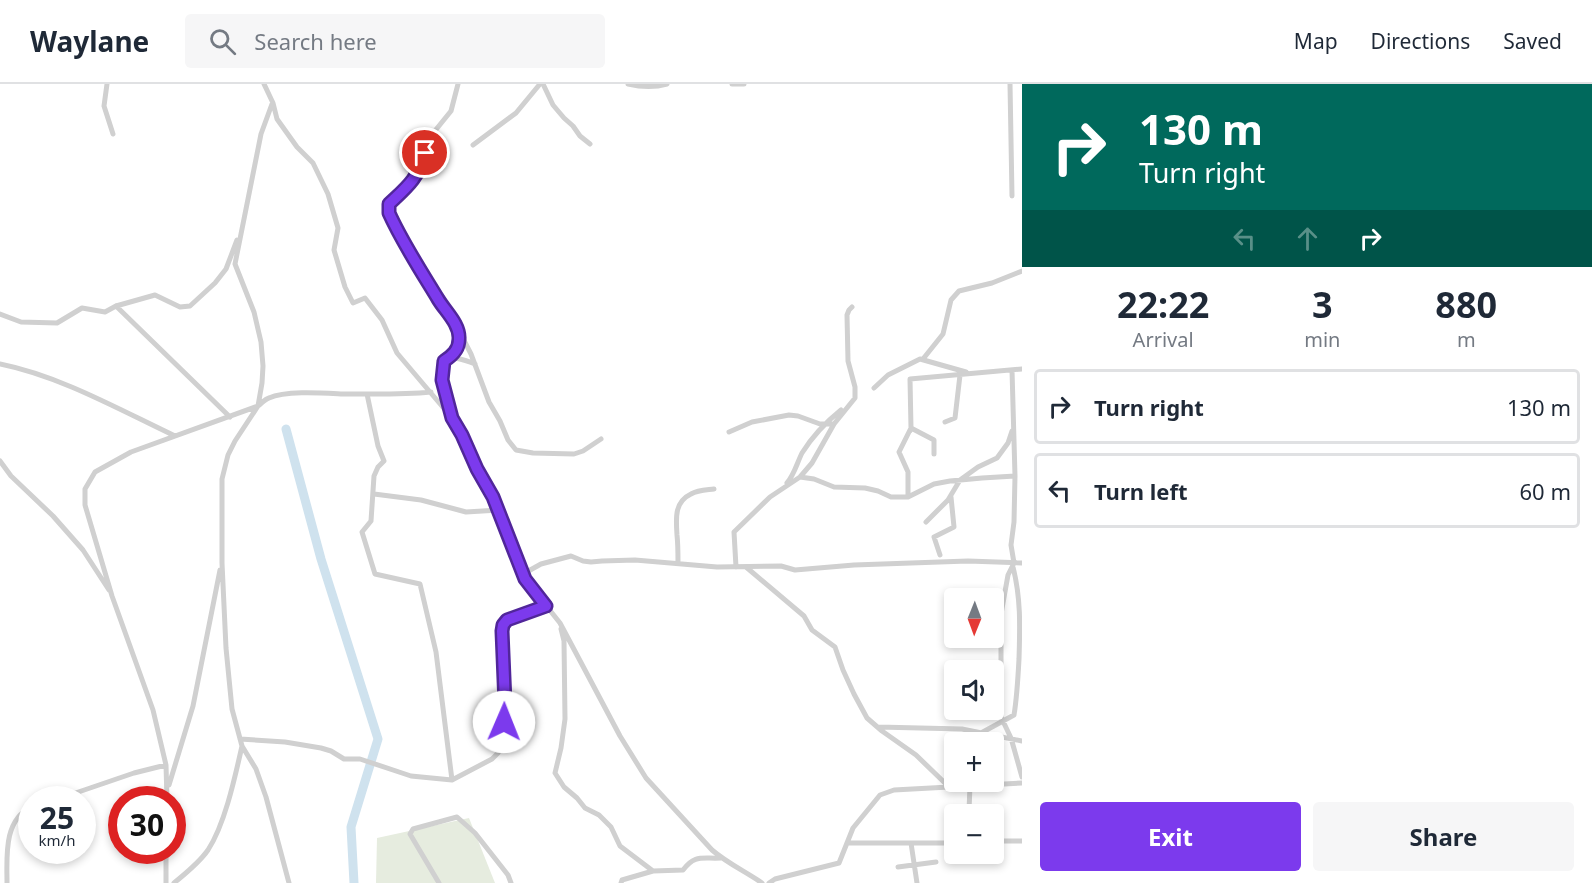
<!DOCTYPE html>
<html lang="en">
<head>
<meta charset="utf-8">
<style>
	:root { --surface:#fff; --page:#f6f6f7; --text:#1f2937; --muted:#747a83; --line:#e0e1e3; --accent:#7c3aed }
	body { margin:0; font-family:"Noto Sans",sans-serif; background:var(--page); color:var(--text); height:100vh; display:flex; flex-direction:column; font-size:22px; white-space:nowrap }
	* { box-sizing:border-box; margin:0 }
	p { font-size:20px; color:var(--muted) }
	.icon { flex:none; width:33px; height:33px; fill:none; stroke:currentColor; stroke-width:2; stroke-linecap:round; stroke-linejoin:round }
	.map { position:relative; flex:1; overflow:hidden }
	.side { display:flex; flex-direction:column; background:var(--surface); width:570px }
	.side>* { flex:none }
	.hud { background:#00695c; color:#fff; overflow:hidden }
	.needle { width:39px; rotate:181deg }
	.tools { position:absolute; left:944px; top:504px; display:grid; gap:12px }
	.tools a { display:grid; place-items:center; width:60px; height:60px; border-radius:6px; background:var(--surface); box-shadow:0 3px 9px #0003; font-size:30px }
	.speed { position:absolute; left:18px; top:702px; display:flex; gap:12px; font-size:30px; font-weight:700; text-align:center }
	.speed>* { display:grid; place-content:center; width:78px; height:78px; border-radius:50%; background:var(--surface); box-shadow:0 3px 9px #0003; line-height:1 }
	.speed small { font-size:15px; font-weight:400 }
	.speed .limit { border:9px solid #d22; background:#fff; color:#111 }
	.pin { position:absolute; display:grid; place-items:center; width:51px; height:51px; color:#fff; margin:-26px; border:3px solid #fff; border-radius:50%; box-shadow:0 2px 6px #0007 }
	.me { position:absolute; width:66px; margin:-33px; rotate:1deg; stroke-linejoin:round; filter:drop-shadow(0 0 4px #0008) }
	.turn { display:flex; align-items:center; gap:21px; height:126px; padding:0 18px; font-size:27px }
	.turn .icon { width:78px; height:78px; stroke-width:2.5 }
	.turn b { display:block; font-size:42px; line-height:51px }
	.lanes { display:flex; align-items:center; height:57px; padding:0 18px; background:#0003; justify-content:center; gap:30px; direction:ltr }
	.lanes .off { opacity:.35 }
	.eta { display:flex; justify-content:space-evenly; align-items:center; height:102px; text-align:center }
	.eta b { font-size:36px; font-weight:700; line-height:42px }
	.action { display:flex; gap:12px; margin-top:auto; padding:12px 18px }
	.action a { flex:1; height:69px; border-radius:6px; background:var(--accent); color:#fff; font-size:24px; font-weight:700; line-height:69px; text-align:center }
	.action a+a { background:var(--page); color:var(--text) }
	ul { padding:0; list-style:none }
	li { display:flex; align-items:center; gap:18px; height:75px; margin:0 12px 9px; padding:0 6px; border:3px solid var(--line); border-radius:6px }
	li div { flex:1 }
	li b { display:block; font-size:22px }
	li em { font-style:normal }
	header { display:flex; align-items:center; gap:36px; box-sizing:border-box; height:84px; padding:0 30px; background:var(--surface); border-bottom:2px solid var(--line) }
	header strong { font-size:28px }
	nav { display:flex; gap:33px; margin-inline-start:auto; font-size:21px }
	.search { width:420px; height:54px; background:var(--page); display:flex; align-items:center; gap:15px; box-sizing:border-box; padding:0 21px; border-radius:6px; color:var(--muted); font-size:22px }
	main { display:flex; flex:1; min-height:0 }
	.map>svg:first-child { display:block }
	.green { fill:#e6ecdf }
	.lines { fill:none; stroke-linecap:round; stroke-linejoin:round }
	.river { stroke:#cfe2ee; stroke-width:9 }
	.minor { stroke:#d0d0d0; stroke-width:5 }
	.route-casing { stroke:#51269a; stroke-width:15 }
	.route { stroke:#7c3aed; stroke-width:10 }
</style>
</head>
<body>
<header>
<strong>Waylane</strong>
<div class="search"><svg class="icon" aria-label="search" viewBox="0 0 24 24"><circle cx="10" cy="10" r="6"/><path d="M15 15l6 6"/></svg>Search here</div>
<nav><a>Map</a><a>Directions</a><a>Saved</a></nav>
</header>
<main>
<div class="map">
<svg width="1022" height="799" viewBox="0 0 1022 799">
	<rect width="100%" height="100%" fill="#fff"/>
	<path class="green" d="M469 734 495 799H376L377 754Z"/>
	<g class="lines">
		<path class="river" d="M286 345 321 475 378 655 351 743 354 799"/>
		<path class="minor" d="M107 0 104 22 113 50
			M264 0 273 19 277 35 297 63 313 79 328 110 338 144 334 166 345 203 353 219 365 214 382 236 397 269 452 334 462 351 477 385 493 413 525 495 560 539 620 652 646 694 712 766C727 779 746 788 762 799
			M458 0 451 27 434 48 425 69 422 83 414 96 389 120V129L420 185 442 222 455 239 471 270 489 318 500 337 508 356 516 366 533 369 574 370 583 367 601 355
			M543 0 553 21 564 34 573 42 580 52 590 60
			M628 0C641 3 653 4 667 0
			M732 0H744
			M1010 0 1012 112
			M272 20 261 50 235 180 254 228 261 258 263 282 262 299 258 322 235 357 228 371 222 395V479L226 564 232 625 242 662 256 685 266 713 289 799
			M473 61 516 29 540 0
			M116 222 230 333
			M0 230 21 238 57 239 82 224 105 228 116 222 155 211 180 223 190 222 215 199 226 185 237 156
			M451 274 458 262 459 251
			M923 275 943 250 951 216 959 207 992 199 1022 187
			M0 280C60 292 120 326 175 352
			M1012 286 1015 392 1014 438 1011 461 1014 479 1008 491 1001 530V633L1011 654 1022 693
			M874 304 888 291 920 275 966 288
			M367 310 378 362 384 377 378 383 374 392 371 437 362 448 375 490 420 500 436 568 452 696
			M452 333 442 296 444 277C453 271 465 276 475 280
			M945 338 955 334 960 291
			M834 340 855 314V303L848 277 847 231 849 226 852 223
			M910 347 911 344 934 356V370
			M729 348 752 338 789 331 798 332 820 340H834L812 379 800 393 770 413 734 448 736 483
			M0 377 11 392 53 432 83 466 109 506
			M800 393 814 395 834 403 865 404 878 407 891 413H908L934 400 950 397 982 394 1015 392
			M787 399C794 391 797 379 802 369 812 353 826 338 841 326
			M374 410 421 416 466 428 499 426
			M908 413V388L899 368 911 344 910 295 1022 285
			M926 438 948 416 960 396 978 383 997 374 1008 359 1012 347
			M940 471 934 453 954 443 951 413
			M678 479C678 470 678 460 677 451 676 435 674 418 691 410 698 406 707 406 714 405
			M746 483 804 532 812 546 835 563 843 586 854 610 867 634 882 647 916 671 948 702
			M523 490 541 480 571 472 583 477 591 478 602 477 635 476 717 483 781 482 795 486 854 481 968 477 1022 479
			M561 545 564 557 565 635 561 664 555 689 564 703 577 714 585 724 599 731 611 743 620 762 653 787
			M878 643 962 645 1022 657
			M981 649 1014 631C1017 613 1018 594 1019 575 1020 542 1021 515 1013 483
			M240 655 285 658 321 664 331 667 344 675H360L411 692 452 696 492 675 498 669 501 662 505 625 502 547 503 541 507 536 546 522
			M169 701 193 622 220 486
			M55 716 134 689 166 681
			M167 716 166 681 153 626 112 512 85 421V405L95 388 131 368 258 322C261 320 265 315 269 314 286 306 324 309 343 310 372 310 402 311 431 308
			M970 730 969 727 970 701
			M993 757H1022
			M847 759 853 744 880 711 894 706 1022 699
			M911 759 917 799
			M166 766V799
			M898 783 936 778
			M7 799C7 774 3 735 32 723
			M174 799C186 789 199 779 208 766 225 740 235 693 242 662
			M439 799 410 750 413 745 457 733 475 749 508 791 511 799
			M621 799 622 796 653 787 683 786C695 770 702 775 721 774
			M769 799 775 795 839 779 847 759H954"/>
	</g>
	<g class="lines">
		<defs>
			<path id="route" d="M425 69C418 95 407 103 389 120V129C402 158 421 187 438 215 445 227 460 240 459 255 459 266 452 272 444 277L442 296 452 334 462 351 477 385 493 413 525 495 546 522 507 536 503 541 502 547 505 619 504 638"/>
		</defs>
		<use href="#route" class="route-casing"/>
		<use href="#route" class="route"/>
	</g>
</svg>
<div class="tools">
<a><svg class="needle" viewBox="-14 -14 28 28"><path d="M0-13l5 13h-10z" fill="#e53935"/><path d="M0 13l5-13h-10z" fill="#747a83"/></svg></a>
<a><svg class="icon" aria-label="sound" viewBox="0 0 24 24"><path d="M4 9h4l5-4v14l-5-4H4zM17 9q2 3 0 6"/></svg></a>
<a>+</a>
<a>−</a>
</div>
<div class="speed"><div>25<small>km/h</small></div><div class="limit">30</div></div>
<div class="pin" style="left:425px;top:69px;background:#d93025"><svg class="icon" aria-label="arrive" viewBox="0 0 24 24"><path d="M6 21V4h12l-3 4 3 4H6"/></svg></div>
<svg class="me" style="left:504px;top:638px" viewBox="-20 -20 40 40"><circle r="19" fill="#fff"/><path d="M0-13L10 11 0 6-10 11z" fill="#7c3aed"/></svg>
</div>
<section class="side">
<div class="hud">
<div class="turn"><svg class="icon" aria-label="right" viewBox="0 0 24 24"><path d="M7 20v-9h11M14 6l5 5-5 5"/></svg><div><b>130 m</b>Turn right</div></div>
<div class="lanes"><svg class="icon off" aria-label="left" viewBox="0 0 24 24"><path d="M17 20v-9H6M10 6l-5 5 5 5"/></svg><svg class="icon off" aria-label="ahead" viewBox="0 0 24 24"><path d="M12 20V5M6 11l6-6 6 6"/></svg><svg class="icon" aria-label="right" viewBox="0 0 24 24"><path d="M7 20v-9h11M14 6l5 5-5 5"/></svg></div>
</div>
<div class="eta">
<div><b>22:22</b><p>Arrival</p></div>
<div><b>3</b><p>min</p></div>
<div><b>880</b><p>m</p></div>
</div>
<ul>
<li><svg class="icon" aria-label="right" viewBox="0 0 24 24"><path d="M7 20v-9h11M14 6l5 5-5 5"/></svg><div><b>Turn right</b></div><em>130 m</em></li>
<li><svg class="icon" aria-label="left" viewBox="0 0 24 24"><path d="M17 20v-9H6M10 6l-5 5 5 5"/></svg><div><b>Turn left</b></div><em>60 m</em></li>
</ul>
<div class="action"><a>Exit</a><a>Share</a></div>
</section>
</main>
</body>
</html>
